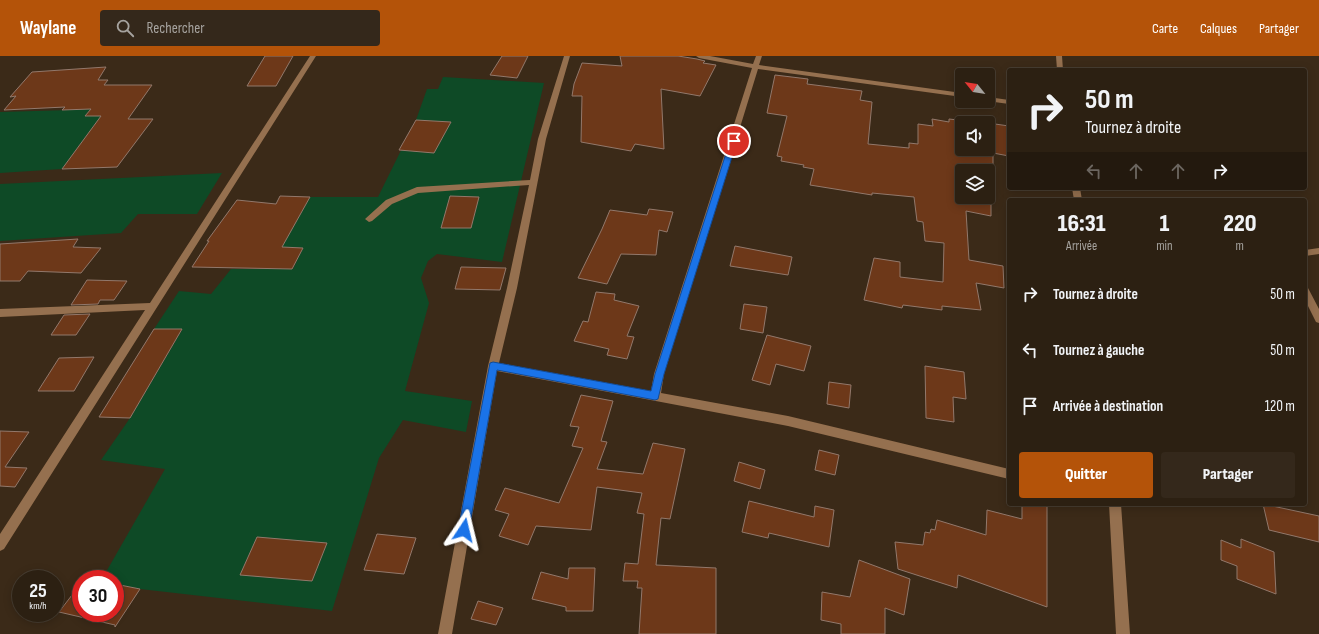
<!DOCTYPE html>
<html lang="fr">
<head>
<meta charset="utf-8">
<style>
	:root { --surface:#2c2012; --page:#34281b; --text:#f1f3f6; --muted:#a6a39f; --line:#483e32; --accent:#b45309 }
	body { margin:0; font-family:"Sofia Sans Condensed",sans-serif; background:var(--page); color:var(--text); height:100vh; display:flex; flex-direction:column; font-size:15px; white-space:nowrap }
	* { box-sizing:border-box; margin:0 }
	p { font-size:13px; color:var(--muted) }
	.icon { flex:none; width:22px; height:22px; fill:none; stroke:currentColor; stroke-width:2; stroke-linecap:round; stroke-linejoin:round }
	.map { position:relative; flex:1; overflow:hidden }
	.drawer { position:absolute; left:1007px; top:142px; width:300px; height:308px; display:flex; flex-direction:column; background:var(--surface); border-radius:4px; box-shadow:0 2px 10px #0003,0 0 0 1px var(--line) }
	.drawer>* { flex:none }
	.banner { position:absolute; left:1007px; top:12px; width:300px; height:122px; border-radius:4px; box-shadow:0 2px 10px #0003,0 0 0 1px var(--line); background:#2c2012; color:var(--text); overflow:hidden }
	.needle { width:26px; rotate:300deg }
	.controls { position:absolute; left:955px; top:12px; display:grid; gap:8px }
	.controls a { display:grid; place-items:center; width:40px; height:40px; border-radius:4px; background:var(--surface); box-shadow:0 2px 10px #0003,0 0 0 1px var(--line); font-size:20px }
	.speed { position:absolute; left:12px; top:514px; display:flex; gap:8px; font-size:20px; font-weight:700; text-align:center }
	.speed>* { display:grid; place-content:center; width:52px; height:52px; border-radius:50%; background:var(--surface); box-shadow:0 2px 10px #0003,0 0 0 1px var(--line); line-height:1 }
	.speed small { font-size:10px; font-weight:400 }
	.speed .limit { border:6px solid #d22; background:#fff; color:#111 }
	.pin { position:absolute; display:grid; place-items:center; width:34px; height:34px; color:#fff; margin:-17px; border:2px solid #fff; border-radius:50%; box-shadow:0 1px 4px #0007 }
	.me { position:absolute; width:44px; margin:-22px; rotate:10deg; stroke-linejoin:round; filter:drop-shadow(0 0 3px #0008) }
	.turn { display:flex; align-items:center; gap:14px; height:84px; padding:0 12px; font-size:18px }
	.turn .icon { width:52px; height:52px; stroke-width:2.5 }
	.turn b { display:block; font-size:28px; line-height:34px }
	.lanes { display:flex; align-items:center; height:38px; padding:0 12px; background:#0003; justify-content:center; gap:20px; direction:ltr }
	.lanes .off { opacity:.35 }
	.eta { display:flex; justify-content:space-evenly; align-items:center; height:68px; text-align:center }
	.eta b { font-size:24px; font-weight:800; line-height:28px }
	.action { display:flex; gap:8px; margin-top:auto; padding:8px 12px }
	.action a { flex:1; height:46px; border-radius:4px; background:var(--accent); color:#fff; font-size:16px; font-weight:800; line-height:46px; text-align:center }
	.action a+a { background:var(--page); color:var(--text) }
	ul { padding:0; list-style:none }
	li { display:flex; align-items:center; gap:12px; height:56px; padding:0 12px }
	li div { flex:1 }
	li b { display:block; font-size:15px }
	li em { font-style:normal }
	header { display:flex; align-items:center; gap:24px; box-sizing:border-box; height:56px; padding:0 20px; background:var(--accent); color:#fff }
	header strong { font-size:19px }
	nav { display:flex; gap:22px; margin-inline-start:auto; font-size:14px }
	.search { width:280px; height:36px; background:var(--page); display:flex; align-items:center; gap:10px; box-sizing:border-box; padding:0 14px; border-radius:4px; color:var(--muted); font-size:15px }
	.map>svg:first-child { display:block }
	.green { fill:#0e4a26 }
	.building { fill:#6d3819; stroke:#92786b; fill-rule:evenodd }
	.lines { fill:none; stroke-linecap:round; stroke-linejoin:round }
	.minor { fill:#95704f; fill-rule:evenodd }
	.route { fill:#1a73e8; stroke:#114b97 }
</style>
</head>
<body>
<header>
<strong>Waylane</strong>
<div class="search"><svg class="icon" aria-label="search" viewBox="0 0 24 24"><circle cx="10" cy="10" r="6"/><path d="M15 15l6 6"/></svg>Rechercher</div>
<nav><a>Carte</a><a>Calques</a><a>Partager</a></nav>
</header>
<div class="map">
<svg width="1319" height="578" viewBox="0 0 1319 578">
	<rect width="100%" height="100%" fill="#3b2a18"/>
	<path class="green" d="M443 21 544 27 502 206 437 198 428 205 421 222 429 247 405 335 472 345 466 376 403 364 379 402 332 555 140 533 115 528V523H102L165 413 101 404 130 362 182 274 154 273 179 235 211 238 231 213H293L303 192 254 190 261 172 292 173 310 141H378L410 76 450 66 416 64 427 33H438Z
		M92 51 85 60H101L62 113 0 117V56L70 54Z
		M222 117 197 158H138L121 177 0 185V128Z"/>
	<path class="building" d="M265 0H293L276 30H247Z
		M502 0H528L517 22 490 19Z
		M620 0H678L697 3 705 5 703 7 716 9 700 40 661 33 664 93 635 88 631 95 581 86 582 40H572L574 28 582 7 622 10Z
		M106 11 98 24H108L104 29H152L128 63H153L117 111 62 113 101 60H85L91 53 62 54 65 51 4 54 16 40 10 41 32 16Z
		M775 19 808 23 807 28 862 35 860 44 872 46 868 88 909 92V87L918 88V68L933 70 932 63 949 66V63L984 67H962V93H988V67L1009 70V100L993 97V143L991 142V160L966 155 969 204 1003 210 1004 232 976 227 981 254 942 250V254L903 249 902 252 864 244 874 202 900 206V221L943 226 944 187 925 185 923 166 917 165 914 141 872 137V139L810 129 814 113 803 111 804 109 781 105 782 101 777 100 787 60 767 57ZM962 115H988V141H962Z
		M416 64 451 66 434 97 399 94Z
		M280 140 310 141 282 191 303 192 292 213 192 211 209 185H207L237 144 276 148Z
		M450 140 479 141 471 172H441Z
		M649 153 673 156 667 176 659 174 656 199 621 198 607 228 578 222 602 173 610 154 647 159Z
		M78 183 73 191 101 192 81 217 28 215 20 225H0V188Z
		M735 190 792 201 788 219 730 210Z
		M461 211 506 212 500 234 455 233Z
		M87 224 127 225 114 244H100L98 248 71 249Z
		M596 236 615 238 614 244 639 250 627 280 634 281 627 303 607 299 609 293 574 285 583 265 588 266Z
		M744 248 767 251 763 277 740 273Z
		M90 258 76 279H51L64 259Z
		M154 273H182L130 362 99 361Z
		M767 279 811 290 804 315 776 308 770 329 752 324Z
		M94 301 74 335H38L59 302Z
		M925 310 964 316 966 343 953 341 954 366 926 362Z
		M829 326 851 329 849 352 827 348Z
		M581 339 613 345 601 385 607 386 597 413 643 418 653 387 685 393 670 463 661 462 656 509 716 512V578H639L642 532H637L638 525H623L625 507 638 508 644 458 637 457 642 437 597 431 591 474 536 470 528 489 499 480 509 458 495 454 505 432 559 447 583 392 572 390 579 371 570 370Z
		M0 375 29 376 5 411 27 412 15 431 0 430Z
		M819 394 839 399 835 419 815 414Z
		M739 406 765 414 760 433 734 425Z
		M749 445 814 461 815 450 834 454 829 491 769 477 768 482 742 476Z
		M1022 448H1047V551L958 519 957 532 898 513 895 486 923 489 925 476 930 477 931 473 935 474 937 464 986 479 987 454 1022 463Z
		M1263 448 1319 460V486L1269 474Z
		M377 478 416 482 404 518 364 514Z
		M257 481 327 487 312 525 240 519Z
		M1241 483 1274 496 1276 538 1237 523V510L1221 504V484L1241 492Z
		M859 504 910 523 904 559 885 552V578H841V568L821 564 822 536 850 541Z
		M569 512H595L593 555H566V551L532 543 541 516 568 523Z
		M115 528 140 533 115 571V569L59 556 72 539 81 541V557H115Z
		M478 545 503 552 496 569 471 563Z"/>
	<g class="lines">
		<path class="minor" d="M310 0H316L4 493 0 495V478L145 254 0 261V253L150 247Z
			M564 0H570L546 83 517 232 499 307 651 335 654 318 752 12 699 2 696 0H710L753 8 756 0H762L759 9 962 37V41L758 13 664 318 661 337 788 360 1009 413V423L788 370 497 315 452 578H438L488 310 507 232 529 129 418 137 392 148 372 165 369 166 365 163 386 144 417 131 530 124 538 83Z
			M1056 0H1062L1063 14H1057Z
			M988 41 1009 44V48L987 45Z
			M1072 132H1080L1082 144H1074Z
			M1319 192V198L1305 200V194Z
			M1305 231 1308 232 1319 253V267L1316 266 1305 244Z
			M1109 448H1121L1130 578H1116Z"/>
	</g>
	<path class="route" d="M734 83 737 85 664 318 658 343 655 344 497 314 469 474 468 477 464 479 460 477 458 474 490 307 493 306 651 335 655 318 730 85Z"/>
</svg>
<div class="controls">
<a><svg class="needle" viewBox="-14 -14 28 28"><path d="M0-13l5 13h-10z" fill="#e53935"/><path d="M0 13l5-13h-10z" fill="#a6a39f"/></svg></a>
<a><svg class="icon" aria-label="sound" viewBox="0 0 24 24"><path d="M4 9h4l5-4v14l-5-4H4zM17 9q2 3 0 6"/></svg></a>
<a><svg class="icon" aria-label="layers" viewBox="0 0 24 24"><path d="M12 4l9 5-9 5-9-5zM3 14l9 5 9-5"/></svg></a>
</div>
<div class="speed"><div>25<small>km/h</small></div><div class="limit">30</div></div>
<div class="pin" style="left:734px;top:85px;background:#d93025"><svg class="icon" aria-label="arrive" viewBox="0 0 24 24"><path d="M6 21V4h12l-3 4 3 4H6"/></svg></div>
<svg class="me" style="left:464px;top:474px" viewBox="-20 -20 40 40"><path d="M0-17L14 15 0 8-14 15z" fill="#1a73e8" stroke="#fff" stroke-width="4"/></svg>
<div class="banner">
<div class="turn"><svg class="icon" aria-label="right" viewBox="0 0 24 24"><path d="M7 20v-9h11M14 6l5 5-5 5"/></svg><div><b>50 m</b>Tournez à droite</div></div>
<div class="lanes"><svg class="icon off" aria-label="left" viewBox="0 0 24 24"><path d="M17 20v-9H6M10 6l-5 5 5 5"/></svg><svg class="icon off" aria-label="ahead" viewBox="0 0 24 24"><path d="M12 20V5M6 11l6-6 6 6"/></svg><svg class="icon off" aria-label="ahead" viewBox="0 0 24 24"><path d="M12 20V5M6 11l6-6 6 6"/></svg><svg class="icon" aria-label="right" viewBox="0 0 24 24"><path d="M7 20v-9h11M14 6l5 5-5 5"/></svg></div>
</div>
<section class="drawer">
<div class="eta">
<div><b>16:31</b><p>Arrivée</p></div>
<div><b>1</b><p>min</p></div>
<div><b>220</b><p>m</p></div>
</div>
<ul>
<li><svg class="icon" aria-label="right" viewBox="0 0 24 24"><path d="M7 20v-9h11M14 6l5 5-5 5"/></svg><div><b>Tournez à droite</b></div><em>50 m</em></li>
<li><svg class="icon" aria-label="left" viewBox="0 0 24 24"><path d="M17 20v-9H6M10 6l-5 5 5 5"/></svg><div><b>Tournez à gauche</b></div><em>50 m</em></li>
<li><svg class="icon" aria-label="arrive" viewBox="0 0 24 24"><path d="M6 21V4h12l-3 4 3 4H6"/></svg><div><b>Arrivée à destination</b></div><em>120 m</em></li>
</ul>
<div class="action"><a>Quitter</a><a>Partager</a></div>
</section>
</div>
</body>
</html>
